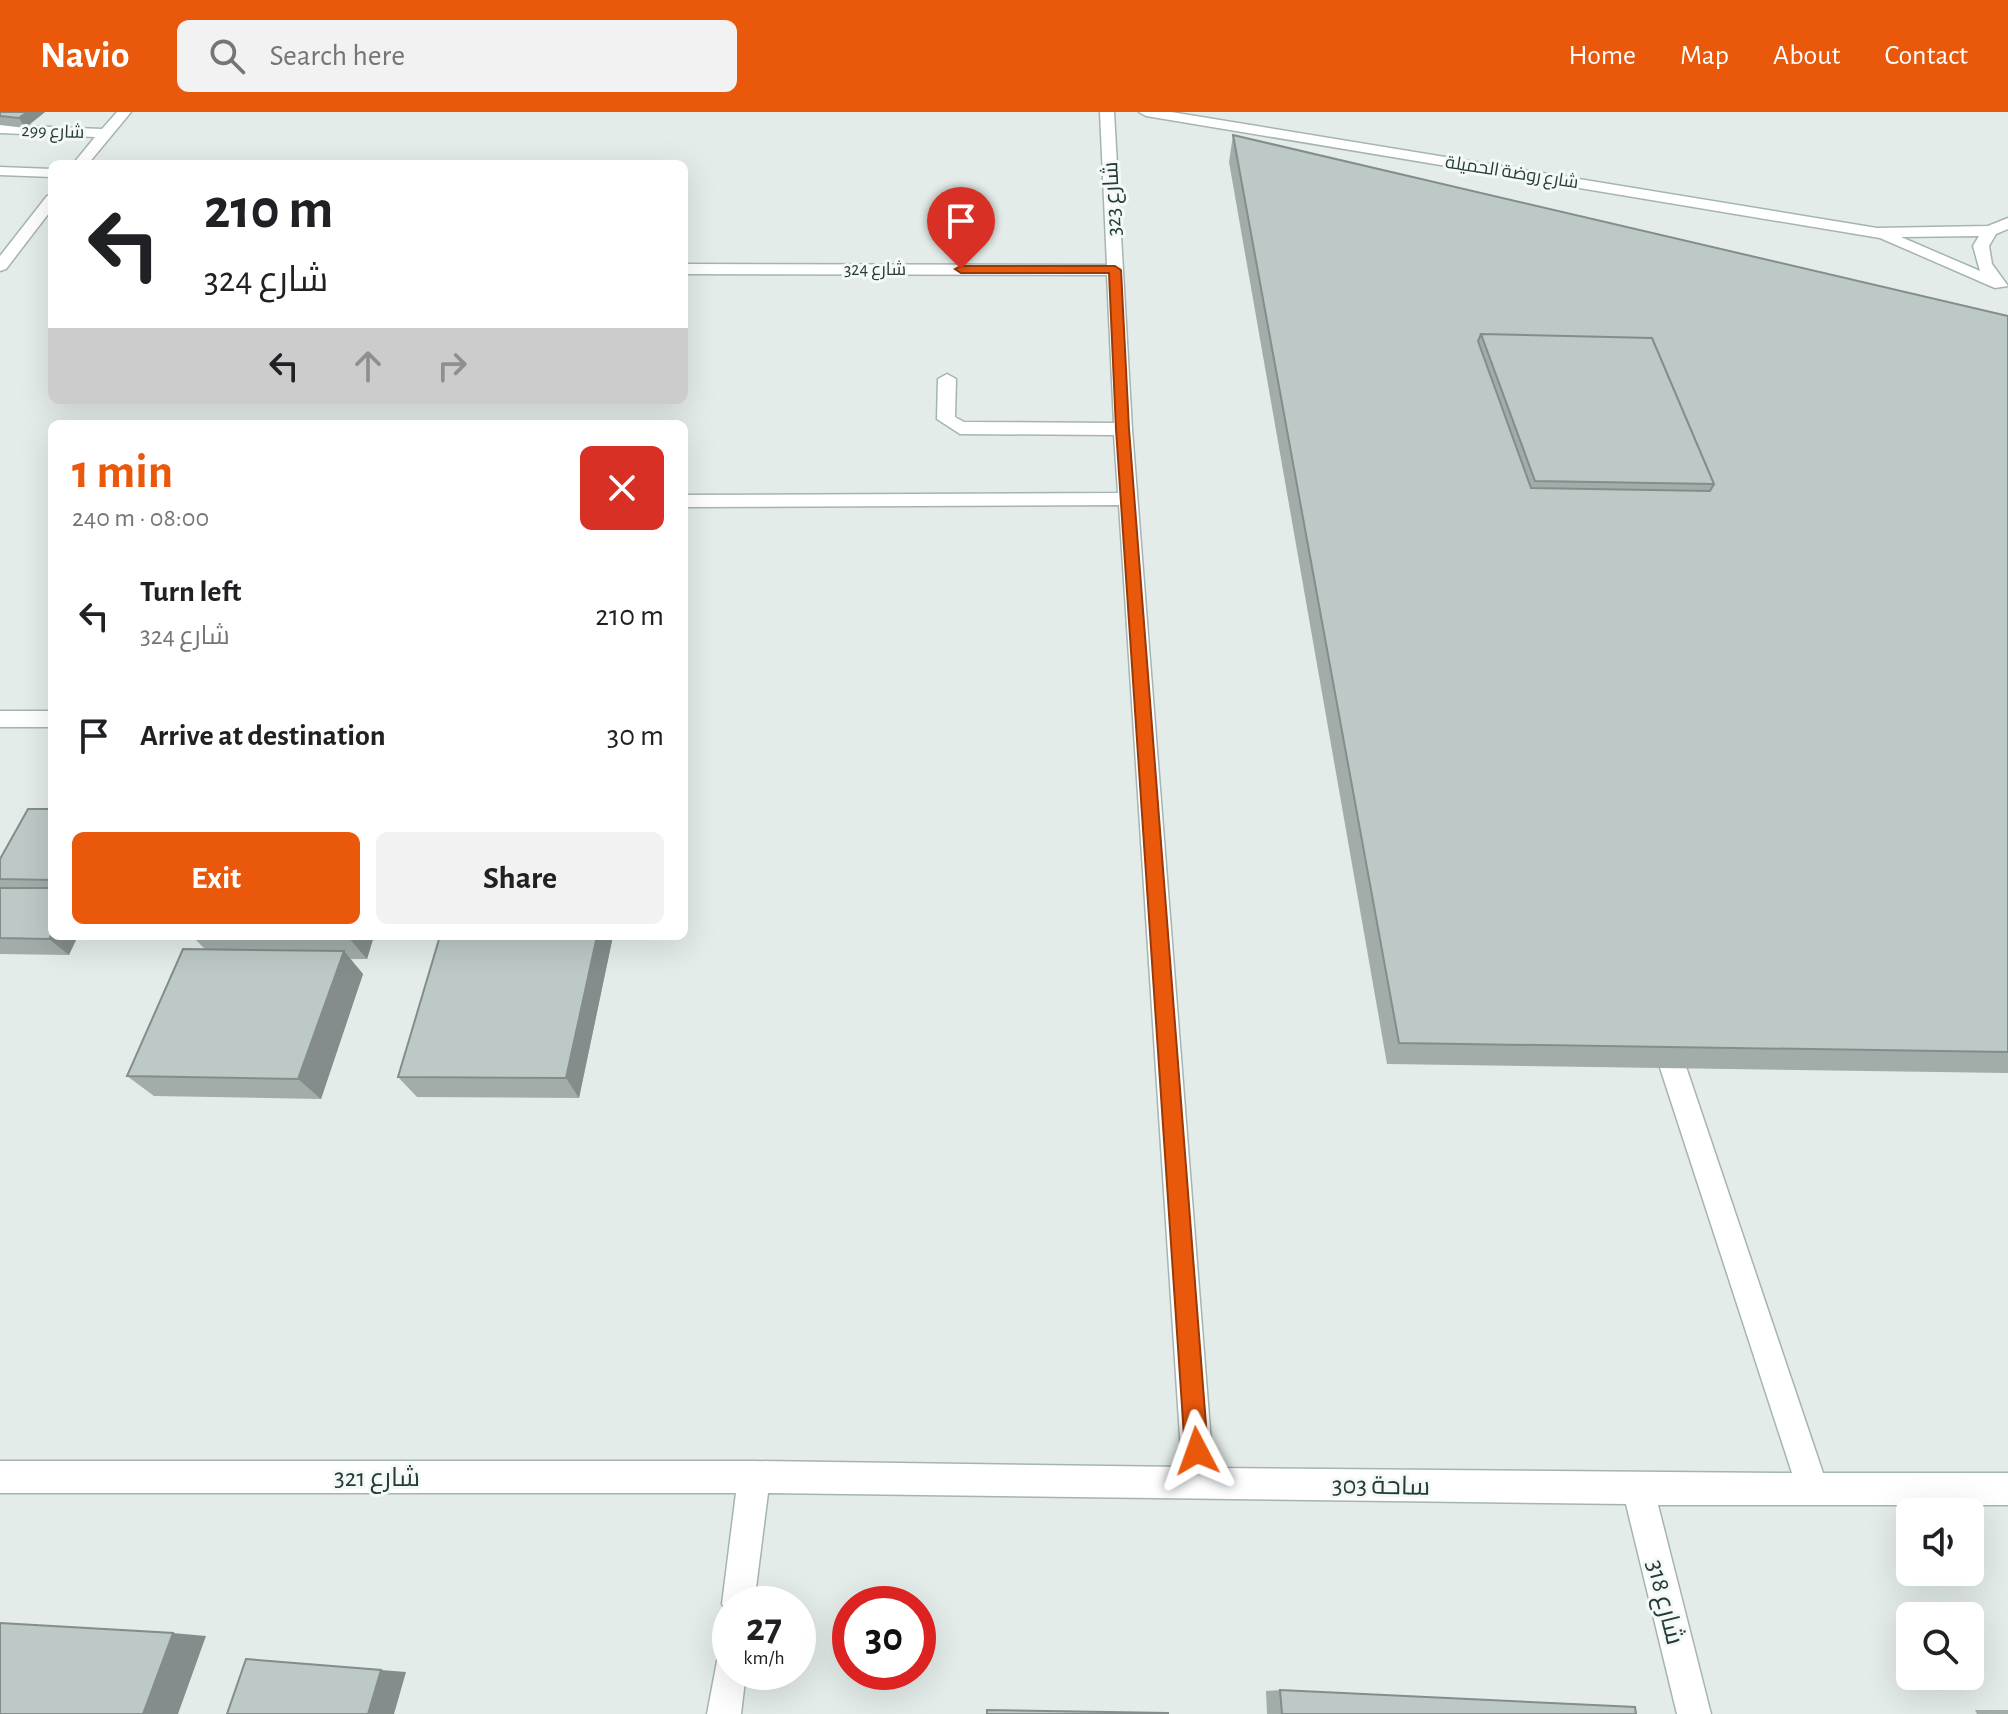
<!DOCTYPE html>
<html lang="en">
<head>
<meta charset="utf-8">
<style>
	:root { --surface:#fff; --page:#f2f2f2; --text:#202124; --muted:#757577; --accent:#ea580c }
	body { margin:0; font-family:"Alegreya Sans",Cairo,sans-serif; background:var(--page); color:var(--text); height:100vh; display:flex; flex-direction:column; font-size:30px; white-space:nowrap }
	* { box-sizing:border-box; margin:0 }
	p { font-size:26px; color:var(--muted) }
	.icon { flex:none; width:44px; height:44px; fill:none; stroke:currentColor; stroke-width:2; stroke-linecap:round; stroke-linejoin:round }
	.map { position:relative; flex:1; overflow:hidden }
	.panel { position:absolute; left:48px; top:308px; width:640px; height:520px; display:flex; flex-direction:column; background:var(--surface); border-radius:12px; box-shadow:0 8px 32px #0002 }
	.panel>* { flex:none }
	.banner { position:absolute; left:48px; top:48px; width:640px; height:244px; border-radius:12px; box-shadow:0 8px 32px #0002; background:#fff; color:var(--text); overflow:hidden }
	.controls { position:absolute; left:1896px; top:1386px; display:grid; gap:16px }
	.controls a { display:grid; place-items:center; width:88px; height:88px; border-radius:12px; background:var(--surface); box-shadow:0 8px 32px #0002; font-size:40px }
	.speed { position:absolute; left:712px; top:1474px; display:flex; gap:16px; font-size:40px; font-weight:700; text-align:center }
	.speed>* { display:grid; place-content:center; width:104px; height:104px; border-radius:50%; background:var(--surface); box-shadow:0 8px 32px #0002; line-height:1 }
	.speed small { font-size:20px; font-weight:400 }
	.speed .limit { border:12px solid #d22; background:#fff; color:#111 }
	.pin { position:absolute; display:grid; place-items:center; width:68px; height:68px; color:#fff; margin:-82px -34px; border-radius:50% 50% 50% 0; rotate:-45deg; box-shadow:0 0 8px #0007 }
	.pin .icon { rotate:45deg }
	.me { position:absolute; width:88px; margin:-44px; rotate:356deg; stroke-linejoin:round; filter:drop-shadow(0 0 6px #0008) }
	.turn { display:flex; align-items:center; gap:28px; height:168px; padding:0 24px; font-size:36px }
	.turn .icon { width:104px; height:104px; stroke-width:2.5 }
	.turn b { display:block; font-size:56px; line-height:68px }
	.lanes { display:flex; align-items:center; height:76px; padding:0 24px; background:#0003; justify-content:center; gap:40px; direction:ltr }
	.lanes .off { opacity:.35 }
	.round { display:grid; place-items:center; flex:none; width:84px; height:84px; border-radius:12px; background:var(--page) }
	.headline { display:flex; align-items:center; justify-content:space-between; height:136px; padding:0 24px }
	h1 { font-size:48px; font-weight:600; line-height:60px; color:var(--accent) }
	.action { display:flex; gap:16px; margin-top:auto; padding:16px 24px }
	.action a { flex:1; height:92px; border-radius:12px; background:var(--accent); color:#fff; font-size:32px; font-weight:600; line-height:92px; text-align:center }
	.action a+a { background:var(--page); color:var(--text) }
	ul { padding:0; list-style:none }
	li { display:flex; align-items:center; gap:24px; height:120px; padding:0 24px }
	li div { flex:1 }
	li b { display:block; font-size:30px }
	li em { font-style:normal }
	header { display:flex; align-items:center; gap:48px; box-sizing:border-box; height:112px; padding:0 40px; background:var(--accent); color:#fff }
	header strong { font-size:38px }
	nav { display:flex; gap:44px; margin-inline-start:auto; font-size:28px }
	.search { width:560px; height:72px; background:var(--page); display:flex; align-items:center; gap:20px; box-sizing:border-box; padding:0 28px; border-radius:12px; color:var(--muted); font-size:30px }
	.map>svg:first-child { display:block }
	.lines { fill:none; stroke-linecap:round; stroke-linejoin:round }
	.minor-casing { stroke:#a6b4b1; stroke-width:3 }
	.minor { fill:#fff; fill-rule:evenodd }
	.wall { fill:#a2adaa }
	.shaded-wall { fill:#848d8b }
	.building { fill:#bcc9c6; stroke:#848d8b; stroke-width:2; fill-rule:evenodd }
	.route { fill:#ea580c; stroke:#983908; stroke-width:2 }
	.labels { text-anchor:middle; stroke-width:6; stroke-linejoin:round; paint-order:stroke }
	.far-street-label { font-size:18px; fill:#243c39; stroke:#f4f9f7 }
	.street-label { font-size:22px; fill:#243c39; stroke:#f4f9f7 }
	.near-street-label { font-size:26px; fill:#243c39; stroke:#f4f9f7 }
</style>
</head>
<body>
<header>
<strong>Navio</strong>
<div class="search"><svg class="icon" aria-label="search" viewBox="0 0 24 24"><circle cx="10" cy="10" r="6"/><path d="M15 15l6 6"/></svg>Search here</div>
<nav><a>Home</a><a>Map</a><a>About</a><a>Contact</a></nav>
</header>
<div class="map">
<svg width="2008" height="1602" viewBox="0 0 2008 1602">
	<rect width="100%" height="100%" fill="#e3ece9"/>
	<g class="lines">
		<defs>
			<path id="minor" d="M117 0H131L88 52H73L95 25 0 21V13L102 17Z
				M1100 0H1114L1132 317 1213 1356 1792 1361 1650 925 1654 917 1663 914 1672 917 1676 925 1823 1361H2008V1393H1658L1711 1602H1677L1626 1392 768 1381 754 1492H730V1505L722 1492 736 1381H0V1349H754L1182 1355 1119 393 684 395V383L1118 381 1114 323 960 322 937 307 938 267 947 262 956 267 955 305 964 310 1114 311 1107 163 684 162V152L1107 153Z
				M1139 0H1171L1877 116 1988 114 2008 106V117L1996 122 1989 134 1992 152 2008 174 1995 176 1880 126 1146 4ZM1979 124 1973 134 1980 159 1901 125Z
				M0 55 52 57V65L0 63Z
				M52 83V97L6 157 0 159V144L47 84Z
				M0 599H52V615H0Z
				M730 1539V1560H746L741 1602H707L718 1544Z"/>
		</defs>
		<use href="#minor" class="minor-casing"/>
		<use href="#minor" class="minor"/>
	</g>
	<path class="wall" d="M0 0H45L25 16 0 13Z
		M1233 23 2008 204V961L1387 952 1229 50Z
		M52 697V824L69 843 0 842V747Z
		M192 824H374L367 847H350L363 862 321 987 154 984 127 964 206 838Z
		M440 824H613L579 986 417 985 398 965Z
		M1280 1578 1636 1602H1267L1266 1579Z
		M1975 1598H2008V1602H1977Z"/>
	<path class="shaded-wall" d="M27 0H45L25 16 19 6Z
		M52 822V824H78L69 843 49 827Z
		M347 824H374L367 847Z
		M597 824H613L579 986 566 966Z
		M344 839 363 862 321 987 298 967Z
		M173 1521 206 1524 178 1602H143Z
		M381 1558 406 1560 394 1602H368Z"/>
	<path class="building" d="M0 0H27L19 6 0 4Z
		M1233 23 2008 204V940L1399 931ZM1481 222 1652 226 1714 372 1710 379 1531 376 1478 229Z
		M1481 222 1652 226 1714 372 1535 369Z
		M28 697H52V768L0 767V747Z
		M0 776H52V822L49 827 0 826Z
		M440 824H597L566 966 398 965Z
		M183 837 344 839 298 967 127 964Z
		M0 1511 173 1521 143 1602H0Z
		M246 1547 381 1558 368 1602H227Z
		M1280 1578 1635 1595 1636 1602H1282Z
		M987 1598 1168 1601V1602H987Z"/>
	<path class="route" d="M1115 154 1121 158 1129 317 1208 1339 1205 1347 1197 1351 1188 1347 1185 1339 1116 317 1109 161H961L955 157 961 154Z"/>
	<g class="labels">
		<g class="far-street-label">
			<text transform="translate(53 19) rotate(2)" y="6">شارع 299</text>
			<text transform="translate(1512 60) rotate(9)" y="6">شارع روضة الحميلة</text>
			<text x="875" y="163">شارع 324</text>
		</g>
		<g class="street-label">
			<text transform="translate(1111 87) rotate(-93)" y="8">شارع 323</text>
		</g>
		<g class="near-street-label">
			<text x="377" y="1374">شارع 321</text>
			<text transform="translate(1381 1373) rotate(1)" y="9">ساحة 303</text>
			<text transform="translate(1666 1490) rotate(76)" y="9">شارع 318</text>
		</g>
	</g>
</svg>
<div class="controls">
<a><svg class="icon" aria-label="sound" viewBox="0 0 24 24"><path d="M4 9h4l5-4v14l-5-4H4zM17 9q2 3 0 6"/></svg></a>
<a><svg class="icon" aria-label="search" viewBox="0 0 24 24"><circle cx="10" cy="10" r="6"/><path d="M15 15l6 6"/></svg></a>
</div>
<div class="speed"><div>27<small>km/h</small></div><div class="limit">30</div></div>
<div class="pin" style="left:961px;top:157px;background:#d93025"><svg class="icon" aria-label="arrive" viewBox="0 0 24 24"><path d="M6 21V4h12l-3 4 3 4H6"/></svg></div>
<svg class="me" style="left:1197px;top:1339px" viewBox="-20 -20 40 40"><path d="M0-17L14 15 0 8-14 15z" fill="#ea580c" stroke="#fff" stroke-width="4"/></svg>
<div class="banner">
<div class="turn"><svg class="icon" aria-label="left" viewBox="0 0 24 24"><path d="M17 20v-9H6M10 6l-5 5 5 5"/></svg><div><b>210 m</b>شارع 324</div></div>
<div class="lanes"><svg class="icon" aria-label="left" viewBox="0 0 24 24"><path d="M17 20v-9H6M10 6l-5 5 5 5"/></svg><svg class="icon off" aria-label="ahead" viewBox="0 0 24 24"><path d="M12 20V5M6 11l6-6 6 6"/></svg><svg class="icon off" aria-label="right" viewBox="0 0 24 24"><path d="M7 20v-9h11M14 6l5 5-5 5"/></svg></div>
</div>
<section class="panel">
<div class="headline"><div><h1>1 min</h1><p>240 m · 08:00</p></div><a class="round" style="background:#d93025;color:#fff"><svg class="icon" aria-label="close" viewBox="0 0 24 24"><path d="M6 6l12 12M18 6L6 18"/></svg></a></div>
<ul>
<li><svg class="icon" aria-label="left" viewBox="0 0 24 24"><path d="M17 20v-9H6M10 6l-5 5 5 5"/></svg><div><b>Turn left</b><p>شارع 324</p></div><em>210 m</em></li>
<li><svg class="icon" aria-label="arrive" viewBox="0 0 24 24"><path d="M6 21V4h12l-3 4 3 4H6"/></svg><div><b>Arrive at destination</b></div><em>30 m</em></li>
</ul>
<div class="action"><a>Exit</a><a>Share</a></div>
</section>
</div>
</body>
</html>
